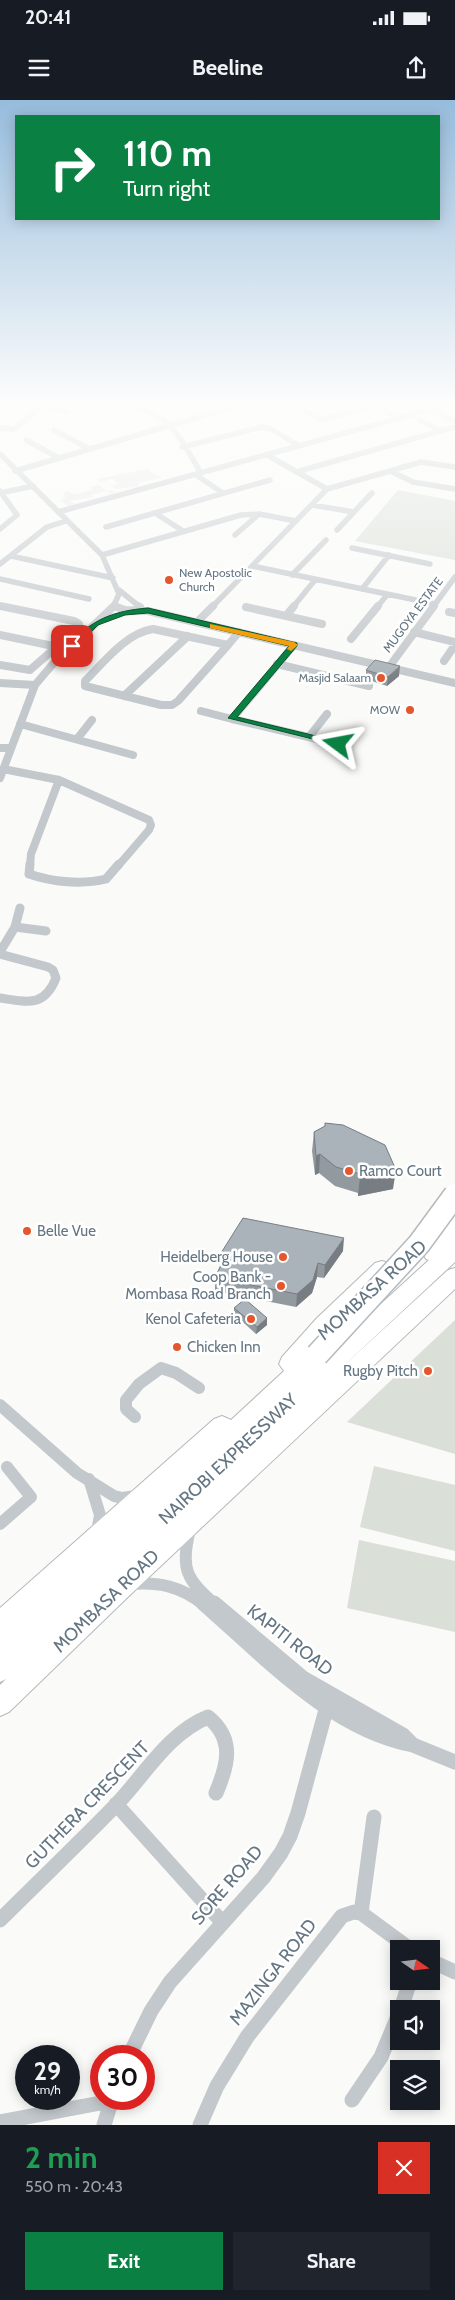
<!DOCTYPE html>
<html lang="en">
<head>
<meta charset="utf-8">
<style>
	:root { --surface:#171b24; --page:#20242c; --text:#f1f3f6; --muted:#9ea1a6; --accent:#0b8043 }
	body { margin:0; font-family:Cabin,sans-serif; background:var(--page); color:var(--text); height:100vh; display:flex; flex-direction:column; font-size:19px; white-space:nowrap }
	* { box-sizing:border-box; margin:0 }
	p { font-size:16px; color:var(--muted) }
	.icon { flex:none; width:28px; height:28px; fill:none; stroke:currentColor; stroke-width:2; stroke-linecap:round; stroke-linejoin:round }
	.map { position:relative; height:2025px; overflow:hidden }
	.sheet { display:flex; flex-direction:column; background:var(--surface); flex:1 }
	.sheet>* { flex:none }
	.top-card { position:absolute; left:15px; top:15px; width:425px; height:105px; border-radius:0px; box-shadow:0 2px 12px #0003; background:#0b8043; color:#fff; overflow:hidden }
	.needle { width:32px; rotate:104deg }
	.buttons { position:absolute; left:390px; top:1840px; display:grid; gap:10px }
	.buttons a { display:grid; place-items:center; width:50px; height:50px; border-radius:0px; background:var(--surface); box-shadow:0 2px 12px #0003; font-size:25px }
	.speed { position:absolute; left:15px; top:1945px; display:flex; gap:10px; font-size:25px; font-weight:700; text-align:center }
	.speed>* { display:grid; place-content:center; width:65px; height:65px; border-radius:50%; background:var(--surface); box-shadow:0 2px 12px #0003; line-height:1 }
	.speed small { font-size:12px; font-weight:400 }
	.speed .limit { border:8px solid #d22; background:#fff; color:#111 }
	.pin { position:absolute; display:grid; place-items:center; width:42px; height:42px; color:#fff; margin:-21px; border-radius:10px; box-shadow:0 2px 8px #0006 }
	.me { position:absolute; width:55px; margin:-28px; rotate:283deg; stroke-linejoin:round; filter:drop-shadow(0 0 4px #0008) }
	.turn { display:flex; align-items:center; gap:18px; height:105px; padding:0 25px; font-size:22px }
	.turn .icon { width:65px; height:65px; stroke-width:2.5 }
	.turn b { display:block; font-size:35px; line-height:42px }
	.round { display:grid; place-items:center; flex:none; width:52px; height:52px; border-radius:0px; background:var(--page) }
	.headline { display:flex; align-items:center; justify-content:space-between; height:85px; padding:0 25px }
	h1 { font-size:30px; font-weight:700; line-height:38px; color:#1e9e55 }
	.cta { display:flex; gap:10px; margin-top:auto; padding:10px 25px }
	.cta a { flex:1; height:58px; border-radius:0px; background:var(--accent); color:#fff; font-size:20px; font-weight:700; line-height:58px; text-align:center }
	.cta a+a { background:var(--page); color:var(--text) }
	.status { display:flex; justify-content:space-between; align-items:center; height:35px; padding:0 25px; background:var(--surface); direction:ltr }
	.status svg { height:14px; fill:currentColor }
	header { display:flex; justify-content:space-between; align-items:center; height:65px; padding:0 25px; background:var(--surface); font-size:22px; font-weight:700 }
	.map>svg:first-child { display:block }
	.built { fill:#e8e9e9 }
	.green { fill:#dadfd7 }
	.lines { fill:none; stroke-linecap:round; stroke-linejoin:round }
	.highway-casing { stroke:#b4b9bd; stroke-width:2 }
	.street-far4 { stroke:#c3c8cc; stroke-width:5.5 }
	.street-far3 { stroke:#c3c8cc; stroke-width:8 }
	.street-far2 { stroke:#c3c8cc; stroke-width:9 }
	.street-far1 { stroke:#c3c8cc; stroke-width:12 }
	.street { stroke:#c3c8cc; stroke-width:15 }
	.highway { fill:#fff; fill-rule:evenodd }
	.highway-bridge-casing { stroke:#b4b9bd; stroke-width:25; stroke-linecap:butt }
	.highway-bridge { stroke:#fff; stroke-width:22 }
	.wall { fill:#929a9f }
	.shaded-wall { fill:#777d82 }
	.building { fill:#aab3b9; stroke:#777d82 }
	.route { fill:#0b8043; stroke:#07532c }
	.slow { fill:#f59e0b }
	.poi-dot { fill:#e4572e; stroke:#fff; stroke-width:2 }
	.labels { text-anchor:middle; stroke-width:5; stroke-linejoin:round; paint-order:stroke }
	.far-poi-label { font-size:12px; fill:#657683; stroke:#fff; text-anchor:end }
	.far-street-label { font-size:12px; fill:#657683; stroke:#fff }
	.poi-label { font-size:15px; fill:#657683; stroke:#fff; text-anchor:end }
	.near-street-label { font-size:18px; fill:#657683; stroke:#fff }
</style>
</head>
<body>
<div class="status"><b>20:41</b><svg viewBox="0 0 49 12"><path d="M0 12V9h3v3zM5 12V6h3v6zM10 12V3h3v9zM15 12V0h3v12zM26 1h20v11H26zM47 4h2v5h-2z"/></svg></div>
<header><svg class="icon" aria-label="menu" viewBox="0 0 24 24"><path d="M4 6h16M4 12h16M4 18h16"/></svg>Beeline<svg class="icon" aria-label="share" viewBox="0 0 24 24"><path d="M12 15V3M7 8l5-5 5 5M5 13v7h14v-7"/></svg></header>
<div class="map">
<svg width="455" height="2025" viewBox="0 0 455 2025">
	<rect width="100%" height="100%" fill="#fafaf8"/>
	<path class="built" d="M148 369 156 376 163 377 138 383 140 386 116 389 112 386 118 384 113 379 100 382 97 379Z
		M98 385 107 391 112 390 115 392 110 394 106 391 91 395 93 397 69 401 76 404 68 406 60 400 66 398 63 393 68 391 72 394H77L93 390 90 387Z"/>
	<path class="green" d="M398 390 455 401V460L355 441Z
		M455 1220V1354L347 1322Z
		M374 1366 455 1385V1451L360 1427Z
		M359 1440 455 1461V1532L347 1508Z"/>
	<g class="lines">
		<defs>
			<path id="highway" d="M455 1108V1162L338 1271 448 1170 455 1168V1189L132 1493 9 1612 0 1616V1585L6 1579 0 1582V1508L214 1319 222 1316 231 1320 284 1271 279 1264 282 1257 317 1218 375 1163 382 1161 389 1163 392 1169 389 1175 328 1236 336 1239 338 1243 429 1160 426 1159 423 1153 429 1144 425 1143 422 1137C428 1126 443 1112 455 1108Z"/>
		</defs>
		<use href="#highway" class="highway-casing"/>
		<path class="street-far4" d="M5 302 67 311
			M85 302C111 305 149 305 169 325 181 336 192 359 201 373
			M287 302 322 319 375 306
			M396 302 420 312
			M369 303 399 318
			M142 304 148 302
			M168 305 182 302
			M431 310 455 321
			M420 320 441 331
			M0 328 14 329 41 307
			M54 330 88 348
			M26 340 57 357
			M182 347 262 327 271 329 298 345
			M0 354 102 455 119 494 113 507
			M267 355 327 389
			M15 371 233 307 239 302
			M390 371 421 362 455 367
			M296 372 455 327
			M196 375 223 393
			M0 391 17 415 0 429
			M0 393 33 386
			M312 405 354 412
			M58 412 455 303
			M155 413 183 431
			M106 427 270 380
			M337 430 372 393
			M235 435 259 414
			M352 448 430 464
			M102 455 241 415 259 414 296 421
			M11 456 113 478
			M0 464 47 427 66 421
			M252 466 435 504
			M292 475 326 440
			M0 479 89 499
			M362 489 389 455
			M119 490 140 507
			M0 506 5 507
			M114 506 117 507
			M212 507 327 389 390 371 413 382 455 389
			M293 507 315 480
			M377 507 387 495
			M433 507 455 477"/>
		<path class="street-far3" d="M0 506 74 521 79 524V527L30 570 0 565
			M114 506 125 510 148 511 455 583
			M138 506 140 507
			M246 507 322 524
			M449 512 455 513
			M286 516 294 506
			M197 522 213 506
			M153 529 228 545 178 601 172 605H161L85 586V581C104 562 126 533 153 529Z
			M414 532 455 542
			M0 535 58 547
			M351 539 378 506
			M228 545 239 532
			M294 545 232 619 338 644
			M444 561 455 545
			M277 564 369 586
			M389 567 434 506
			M0 583 35 585
			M124 596 188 536
			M201 611 232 619
			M20 624 133 655
			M309 637 327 614
			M77 639 92 620
			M0 648H10
			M3 669 59 680
			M0 678 35 585 52 565 114 506
			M59 680 149 720 151 725 149 730 118 766
			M30 766 31 754 59 680"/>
		<path class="street-far2" d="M30 764 29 774C52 782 82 785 106 779L119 764
			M15 827 20 808
			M0 852 15 827 46 831
			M0 854 48 867 53 870 56 878C44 908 27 902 0 898"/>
		<path class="street-far1" d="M0 1305 77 1373 114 1396 122 1398 136 1396
			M135 1317 126 1309V1300L139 1284 161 1268 176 1273 199 1288
			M89 1379 100 1415 97 1432
			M0 1424 31 1397 7 1367
			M190 1430C180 1468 186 1480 216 1505
			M130 1484C159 1482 181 1486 204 1505"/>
		<path class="street" d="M203 1503C264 1556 330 1629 413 1645
			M214 1503 303 1578 403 1635 413 1645 455 1662
			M116 1704 222 1822
			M361 1813 374 1717
			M0 1820C38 1782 77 1745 115 1706 144 1676 168 1633 208 1617 235 1639 228 1665 216 1693
			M431 1861 455 1872
			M401 1909 410 1881
			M129 1956 151 1911 170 1882 263 1778 281 1753 290 1736 298 1713 330 1595
			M352 2000 381 1957 399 1914
			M0 2022 111 2001
			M104 2025 112 1999
			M200 2025 217 1986 247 1937 342 1816 354 1812 361 1813 410 1849"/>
		<use href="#highway" class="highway"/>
		<defs>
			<path id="highway-bridge" d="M317 1255 419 1144 455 1095"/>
		</defs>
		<use href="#highway-bridge" class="highway-bridge-casing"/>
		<use href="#highway-bridge" class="highway-bridge"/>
	</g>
	<path class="wall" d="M366 570 399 576 387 586 366 579Z
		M325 1023 393 1089 358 1096V1093L335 1086 319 1073 315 1075 312 1051 314 1032 325 1026Z
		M343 1151 324 1178 317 1177 312 1193 296 1207 215 1191V1178L221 1164V1153Z
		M234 1208 267 1218V1225L256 1234 234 1214Z"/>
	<path class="shaded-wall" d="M400 566 399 576 387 586 388 577Z
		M320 1054 319 1073 315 1075 316 1056Z
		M396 1070 393 1089 358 1096 360 1077Z
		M344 1138 343 1151 324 1178 325 1165Z
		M318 1163 317 1177 312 1193 296 1207 297 1194Z
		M267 1218V1225L256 1234 257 1227Z"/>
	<path class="building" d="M375 560 400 566 388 577 366 570Z
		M325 1023 343 1025 385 1045 396 1070 360 1077V1074L336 1067 320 1054 316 1056 314 1032 325 1026Z
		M243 1118 344 1138 325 1165 318 1163 313 1180 297 1194 215 1178 226 1154 221 1153Z
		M245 1199 267 1218 257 1227 234 1208Z"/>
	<linearGradient id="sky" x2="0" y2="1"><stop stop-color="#96bcdc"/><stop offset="0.52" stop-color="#fdfdfc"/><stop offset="1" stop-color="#fdfdfc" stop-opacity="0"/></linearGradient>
	<rect width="455" height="585" fill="url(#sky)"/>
	<path class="route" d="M148 508 297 543V546L237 617 341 642V646L228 618 289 546 148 513 125 515 98 525 75 548 68 546C92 519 113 511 148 508Z"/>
	<path class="slow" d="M210 524 294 542 298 545 291 551 287 549 289 546 210 528Z"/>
	<g class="poi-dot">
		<circle cx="169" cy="480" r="5"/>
		<circle cx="381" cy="578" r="5"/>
		<circle cx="410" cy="610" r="5"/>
		<circle cx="349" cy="1071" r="5"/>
		<circle cx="27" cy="1131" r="5"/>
		<circle cx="283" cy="1157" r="5"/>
		<circle cx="281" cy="1186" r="5"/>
		<circle cx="251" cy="1219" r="5"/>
		<circle cx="177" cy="1247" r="5"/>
		<circle cx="428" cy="1271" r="5"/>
	</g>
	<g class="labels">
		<g class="far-poi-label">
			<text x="179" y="477" text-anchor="start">New Apostolic<tspan x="179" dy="14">Church</tspan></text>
			<text x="371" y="582">Masjid Salaam</text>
			<text x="400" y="614">MOW</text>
		</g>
		<g class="far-street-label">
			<text transform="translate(413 515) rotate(-53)" y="4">MUGOYA ESTATE</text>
		</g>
		<g class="poi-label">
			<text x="359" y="1076" text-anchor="start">Ramco Court</text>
			<text x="37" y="1136" text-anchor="start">Belle Vue</text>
			<text x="273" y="1162">Heidelberg House</text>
			<text x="271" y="1182">Coop Bank -<tspan x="271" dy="17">Mombasa Road Branch</tspan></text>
			<text x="241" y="1224">Kenol Cafeteria</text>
			<text x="187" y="1252" text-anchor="start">Chicken Inn</text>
			<text x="418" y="1276">Rugby Pitch</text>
		</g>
		<g class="near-street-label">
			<text transform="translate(372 1190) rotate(-42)" y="6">MOMBASA ROAD</text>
			<text transform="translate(228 1359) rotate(-43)" y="6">NAIROBI EXPRESSWAY</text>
			<text transform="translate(106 1501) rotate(-44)" y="6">MOMBASA ROAD</text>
			<text transform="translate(290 1540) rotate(38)" y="6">KAPITI ROAD</text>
			<text transform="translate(87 1705) rotate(-46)" y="6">GUTHERA CRESCENT</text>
			<text transform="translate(227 1785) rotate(-49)" y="6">SORE ROAD</text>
			<text transform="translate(273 1872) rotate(-52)" y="6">MAZINGA ROAD</text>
		</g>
	</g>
</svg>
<div class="buttons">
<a><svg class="needle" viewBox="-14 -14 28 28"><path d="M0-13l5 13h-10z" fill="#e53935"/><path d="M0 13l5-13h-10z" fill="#9ea1a6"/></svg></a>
<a><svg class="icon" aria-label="sound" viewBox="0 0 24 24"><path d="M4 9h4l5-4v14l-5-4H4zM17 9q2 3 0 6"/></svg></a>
<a><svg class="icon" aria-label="layers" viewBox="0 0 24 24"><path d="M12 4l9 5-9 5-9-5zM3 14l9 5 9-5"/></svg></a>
</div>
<div class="speed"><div>29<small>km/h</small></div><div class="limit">30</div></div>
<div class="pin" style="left:72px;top:546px;background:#d93025"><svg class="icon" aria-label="arrive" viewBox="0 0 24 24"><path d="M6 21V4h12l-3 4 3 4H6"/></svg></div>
<svg class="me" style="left:338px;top:644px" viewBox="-20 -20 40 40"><path d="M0-17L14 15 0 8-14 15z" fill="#0b8043" stroke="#fff" stroke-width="4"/></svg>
<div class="top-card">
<div class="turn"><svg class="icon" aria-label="right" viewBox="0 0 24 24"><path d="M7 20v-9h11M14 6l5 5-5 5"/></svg><div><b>110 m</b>Turn right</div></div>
</div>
</div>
<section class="sheet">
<div class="headline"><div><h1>2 min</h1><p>550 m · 20:43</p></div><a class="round" style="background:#d93025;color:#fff"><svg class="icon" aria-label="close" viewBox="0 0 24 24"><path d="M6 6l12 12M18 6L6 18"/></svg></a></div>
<div class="cta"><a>Exit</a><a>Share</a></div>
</section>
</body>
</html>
